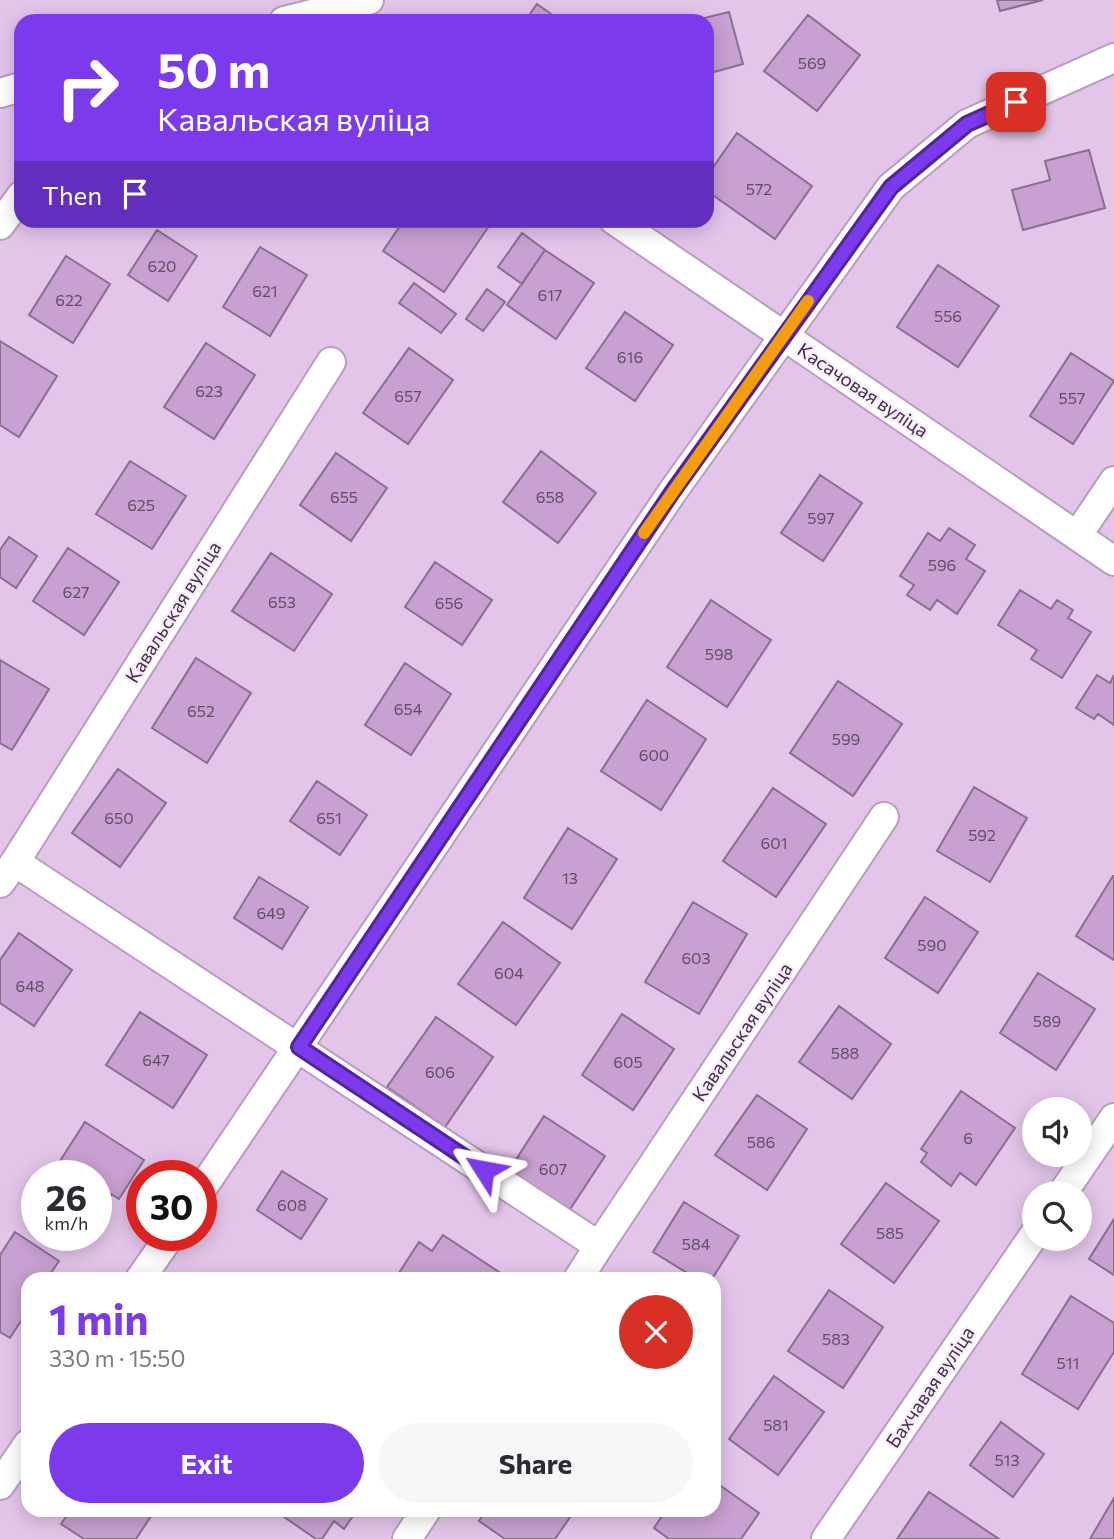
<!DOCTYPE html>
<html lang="en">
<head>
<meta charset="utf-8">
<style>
	:root { --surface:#fff; --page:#f7f7f7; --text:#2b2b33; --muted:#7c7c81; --accent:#7c3aed }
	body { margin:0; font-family:Commissioner,sans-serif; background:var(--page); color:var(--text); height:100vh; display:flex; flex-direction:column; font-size:26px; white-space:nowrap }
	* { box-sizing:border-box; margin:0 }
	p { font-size:23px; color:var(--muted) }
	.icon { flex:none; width:38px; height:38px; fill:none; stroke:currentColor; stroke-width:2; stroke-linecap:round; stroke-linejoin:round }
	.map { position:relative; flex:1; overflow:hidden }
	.panel { position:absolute; left:21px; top:1272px; width:700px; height:245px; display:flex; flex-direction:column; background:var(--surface); border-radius:21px; box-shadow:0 4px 18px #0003 }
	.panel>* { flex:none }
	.top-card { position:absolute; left:14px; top:14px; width:700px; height:214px; border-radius:21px; box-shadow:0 4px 18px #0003; background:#7c3aed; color:#fff; overflow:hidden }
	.buttons { position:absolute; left:1022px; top:1097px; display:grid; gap:14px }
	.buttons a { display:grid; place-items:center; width:70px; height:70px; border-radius:50%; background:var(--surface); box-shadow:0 4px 18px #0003; font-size:35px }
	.speed { position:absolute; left:21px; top:1160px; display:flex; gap:14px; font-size:35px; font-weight:700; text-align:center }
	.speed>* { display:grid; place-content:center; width:91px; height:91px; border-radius:50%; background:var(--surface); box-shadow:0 4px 18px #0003; line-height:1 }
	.speed small { font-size:18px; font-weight:400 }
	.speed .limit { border:10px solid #d22; background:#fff; color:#111 }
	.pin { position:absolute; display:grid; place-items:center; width:60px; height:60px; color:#fff; margin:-30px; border-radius:14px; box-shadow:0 4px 10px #0006 }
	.me { position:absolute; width:77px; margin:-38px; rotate:304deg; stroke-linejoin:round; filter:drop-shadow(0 0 5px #0008) }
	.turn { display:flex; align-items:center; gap:24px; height:147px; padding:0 28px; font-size:32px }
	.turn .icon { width:91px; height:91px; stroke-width:2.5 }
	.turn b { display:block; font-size:49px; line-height:60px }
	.then { display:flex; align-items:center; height:66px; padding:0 28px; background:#0003; gap:14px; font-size:26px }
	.round { display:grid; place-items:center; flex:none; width:74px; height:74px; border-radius:37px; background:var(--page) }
	.summary { display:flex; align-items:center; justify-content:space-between; height:119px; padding:0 28px }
	h1 { font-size:42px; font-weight:700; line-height:52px; color:var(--accent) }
	.action { display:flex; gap:14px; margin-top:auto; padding:14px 28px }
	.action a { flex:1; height:80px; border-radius:42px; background:var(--accent); color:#fff; font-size:28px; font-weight:700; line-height:80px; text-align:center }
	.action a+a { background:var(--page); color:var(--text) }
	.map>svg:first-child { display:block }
	.building { fill:#c8a0d1; stroke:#896e90; stroke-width:2 }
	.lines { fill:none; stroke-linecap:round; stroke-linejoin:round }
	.minor-casing { stroke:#b99cc0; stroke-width:32 }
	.minor { stroke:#fff; stroke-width:28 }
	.route-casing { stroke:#51269a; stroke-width:18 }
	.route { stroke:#7c3aed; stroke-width:12 }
	.slow { stroke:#f59e0b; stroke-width:12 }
	.labels { text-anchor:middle; stroke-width:5; stroke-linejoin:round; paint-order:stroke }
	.number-label { font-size:16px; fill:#604e64 }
	.street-label { font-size:19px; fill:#3e3240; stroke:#fbecff }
</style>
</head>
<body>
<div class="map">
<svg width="1114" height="1539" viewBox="0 0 1114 1539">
	<rect width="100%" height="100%" fill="#e3c5ea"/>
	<path class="building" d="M997 0H1043L1000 11Z
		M537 4 561 21H525Z
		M729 12 743 64 714 72 707 46V21L700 19Z
		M808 15 860 55 817 111 764 71Z
		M737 133 812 186 775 239 707 191V176Z
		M1089 150 1105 208 1023 230 1012 190 1050 180 1045 161Z
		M404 220H481L489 226 444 292 383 251Z
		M157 230 197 256 168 301 128 275Z
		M522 233 545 250 522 284 498 267Z
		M260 247 307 275 270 336 223 307Z
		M545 250 594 283 556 339 507 305Z
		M66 256 110 284 73 343 29 315Z
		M938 265 999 306 958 367 897 327Z
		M414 283 456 314 441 333 399 303Z
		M487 289 505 302 483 331 466 319Z
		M625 312 673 345 635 401 586 368Z
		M0 341 57 376 19 437 0 425Z
		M206 343 255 375 214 439 164 407Z
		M409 348 453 380 408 444 363 413Z
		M1071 353 1114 381 1073 444 1030 416Z
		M541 451 596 493 558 543 503 502Z
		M336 453 387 488 351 541 300 505Z
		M130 461 186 496 152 549 96 514Z
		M820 475 862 503 823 561 781 533Z
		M949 528 975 545 966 559 985 571 957 614 937 600 930 610 907 595 914 585 900 576 928 533 940 541Z
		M9 537 37 556 16 588 0 577V550Z
		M68 548 119 582 84 635 33 601Z
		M271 553 332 594 294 651 232 611Z
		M435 562 492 600 462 645 405 607Z
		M1020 590 1051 609 1057 600 1073 610 1068 618 1091 632 1062 678 1031 659 1037 650 998 625Z
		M711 600 771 640 727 707 667 667Z
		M196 658 251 693 207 763 152 728Z
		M0 660 49 689 12 750 0 743Z
		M405 663 451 694 411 755 365 725Z
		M1097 675 1110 683 1114 675V725L1098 714 1094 719 1076 708Z
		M838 681 902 724 853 796 790 753Z
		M647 700 706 739 661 810 601 771Z
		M118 769 166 803 120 867 72 833Z
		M317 781 367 815 340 855 290 821Z
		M974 787 1027 818 990 882 937 851Z
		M773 788 826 824 776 897 723 861Z
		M568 828 617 859 572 929 524 898Z
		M1113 876H1114V960L1076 936Z
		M259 877 308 907 282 949 234 918Z
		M925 897 978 932 938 993 885 958Z
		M693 902 747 934 699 1014 645 982Z
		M503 922 560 963 516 1025 458 984Z
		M19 933 72 970 34 1026 0 1003V960Z
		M1038 973 1095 1009 1056 1070 1000 1033Z
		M839 1006 891 1044 852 1099 799 1062Z
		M140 1012 207 1055 173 1108 106 1065Z
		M622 1014 674 1049 633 1110 582 1075Z
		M436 1017 493 1057 445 1127 387 1087Z
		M961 1091 1015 1128 976 1185 960 1173 951 1186 921 1162 927 1153 921 1149Z
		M757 1095 807 1129 767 1190 715 1155Z
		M544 1116 605 1156 561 1223 501 1183Z
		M85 1122 144 1160 119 1199 111 1194 96 1217V1176H75L78 1172 60 1161Z
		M282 1171 327 1199 301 1239 257 1210Z
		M886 1183 939 1221 894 1283 841 1244Z
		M684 1202 739 1236 712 1279H697L653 1252Z
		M1114 1219V1275L1089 1259Z
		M15 1232 59 1261 47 1279H28V1310L10 1338 0 1332V1255Z
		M443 1235 502 1274 499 1279H395L419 1242 432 1251Z
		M829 1290 883 1327 843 1388 788 1351Z
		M1071 1296 1114 1323V1352L1078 1409 1022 1374Z
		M774 1376 824 1412 778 1475 729 1439Z
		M1001 1422 1044 1454 1013 1497 970 1465Z
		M714 1481 759 1513 741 1539H669L654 1528 666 1510H714Z
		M929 1492 999 1539H897Z
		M1114 1498V1539H1090Z
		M71 1510H155L136 1539H84L61 1524Z
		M274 1510H357L344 1529 334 1521 322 1539H316Z
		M486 1510H575L555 1539H505L479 1521Z"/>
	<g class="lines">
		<defs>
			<path id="minor" d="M284 21 369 0
				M0 93 21 87
				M614 220 1114 561
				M0 225 21 196
				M1077 536 1114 481
				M15 862 331 362
				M0 883 15 862 599 1246 578 1279
				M201 1190 673 491 891 187 967 124 1114 58
				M1062 1194 1114 1118
				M599 1246 884 817
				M140 1279 170 1236
				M0 1485 28 1444
				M407 1539 426 1510
				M826 1539 1034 1235"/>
		</defs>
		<use href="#minor" class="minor-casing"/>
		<use href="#minor" class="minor"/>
	</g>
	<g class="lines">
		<defs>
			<path id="route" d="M484 1170 299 1047 673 491 891 187 967 124 1016 102"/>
		</defs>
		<use href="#route" class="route-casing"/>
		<use href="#route" class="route"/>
		<path class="slow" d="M644 533 808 301"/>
	</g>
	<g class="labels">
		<g class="number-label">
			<text x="812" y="69">569</text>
			<text x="759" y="195">572</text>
			<text x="162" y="272">620</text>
			<text x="265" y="297">621</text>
			<text x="550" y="301">617</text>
			<text x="69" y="306">622</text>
			<text x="948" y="322">556</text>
			<text x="630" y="363">616</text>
			<text x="209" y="397">623</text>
			<text x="408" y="402">657</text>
			<text x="1072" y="404">557</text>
			<text x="344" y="503">655</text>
			<text x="550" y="503">658</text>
			<text x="141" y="511">625</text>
			<text x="821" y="524">597</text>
			<text x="942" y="571">596</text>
			<text x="76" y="598">627</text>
			<text x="282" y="608">653</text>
			<text x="449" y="609">656</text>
			<text x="719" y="660">598</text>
			<text x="408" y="715">654</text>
			<text x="201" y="717">652</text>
			<text x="846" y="745">599</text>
			<text x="654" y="761">600</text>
			<text x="119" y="824">650</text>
			<text x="329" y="824">651</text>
			<text x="982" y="841">592</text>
			<text x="774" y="849">601</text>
			<text x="570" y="884">13</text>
			<text x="271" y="919">649</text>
			<text x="932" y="951">590</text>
			<text x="696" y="964">603</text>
			<text x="509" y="979">604</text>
			<text x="30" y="992">648</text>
			<text x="1047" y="1027">589</text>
			<text x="845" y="1059">588</text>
			<text x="156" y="1066">647</text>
			<text x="628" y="1068">605</text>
			<text x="440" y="1078">606</text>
			<text x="968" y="1144">6</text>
			<text x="761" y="1148">586</text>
			<text x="553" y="1175">607</text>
			<text x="292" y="1211">608</text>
			<text x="890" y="1239">585</text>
			<text x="696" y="1250">584</text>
			<text x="836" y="1345">583</text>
			<text x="1068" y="1369">511</text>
			<text x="776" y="1431">581</text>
			<text x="1007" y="1466">513</text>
		</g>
		<g class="street-label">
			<text transform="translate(863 390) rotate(34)" y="7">Касачовая вуліца</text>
			<text transform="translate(173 612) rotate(-58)" y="7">Кавальская вуліца</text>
			<text transform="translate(742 1032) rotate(-56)" y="7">Кавальская вуліца</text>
			<text transform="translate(930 1387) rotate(-56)" y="7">Бахчавая вуліца</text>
		</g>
	</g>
</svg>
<div class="buttons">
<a><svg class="icon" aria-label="sound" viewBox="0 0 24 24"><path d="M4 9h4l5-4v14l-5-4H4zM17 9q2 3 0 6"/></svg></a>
<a><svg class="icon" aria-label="search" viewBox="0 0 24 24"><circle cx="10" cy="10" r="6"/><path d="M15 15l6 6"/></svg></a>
</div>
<div class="speed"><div>26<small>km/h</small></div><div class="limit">30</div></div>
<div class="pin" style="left:1016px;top:102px;background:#d93025"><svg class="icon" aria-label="arrive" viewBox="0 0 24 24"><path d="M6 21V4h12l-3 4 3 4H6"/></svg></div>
<svg class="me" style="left:484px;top:1170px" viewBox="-20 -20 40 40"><path d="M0-17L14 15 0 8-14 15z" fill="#7c3aed" stroke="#fff" stroke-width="4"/></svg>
<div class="top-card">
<div class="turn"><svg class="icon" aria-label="right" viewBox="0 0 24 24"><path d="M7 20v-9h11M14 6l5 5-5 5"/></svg><div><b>50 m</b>Кавальская вуліца</div></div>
<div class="then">Then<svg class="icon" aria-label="arrive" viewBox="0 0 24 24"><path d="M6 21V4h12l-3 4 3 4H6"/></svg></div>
</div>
<section class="panel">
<div class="summary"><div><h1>1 min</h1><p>330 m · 15:50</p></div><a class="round" style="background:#d93025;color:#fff"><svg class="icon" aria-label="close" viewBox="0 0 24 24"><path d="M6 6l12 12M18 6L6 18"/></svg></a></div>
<div class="action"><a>Exit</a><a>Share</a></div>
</section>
</div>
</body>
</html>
